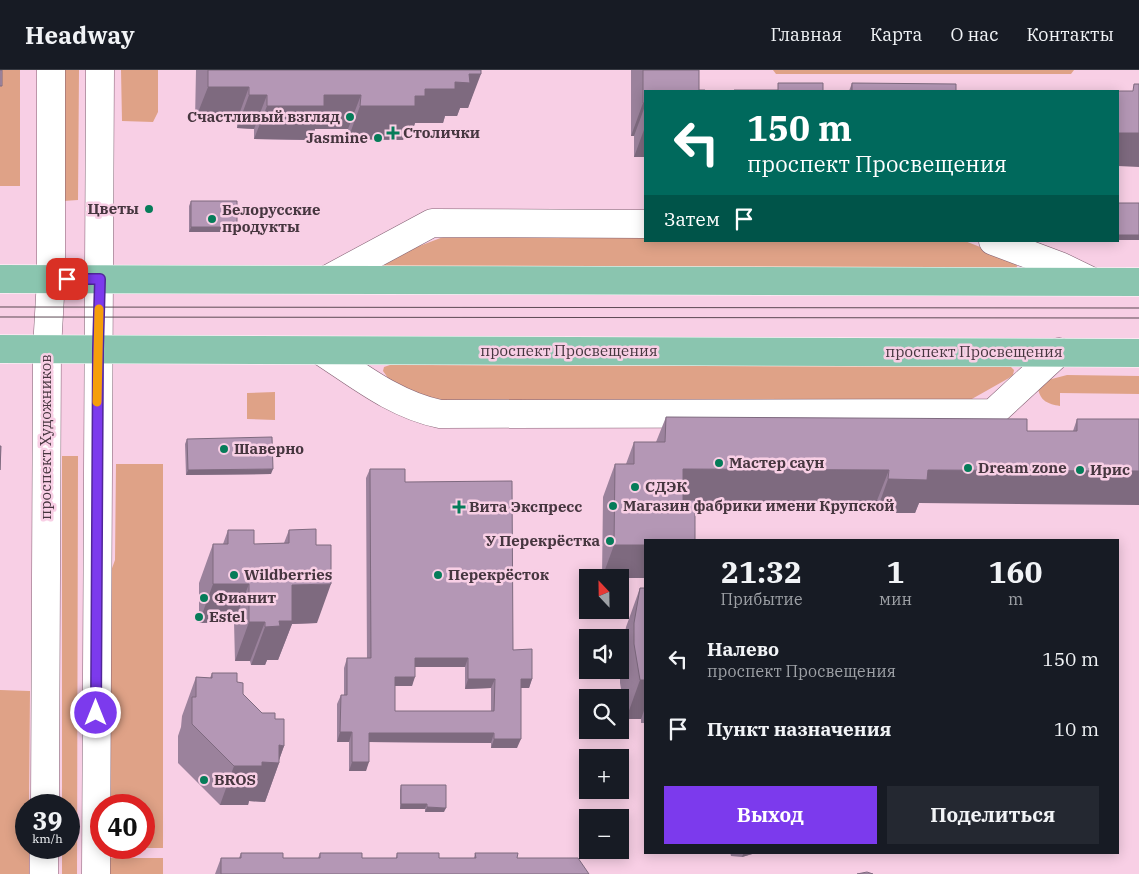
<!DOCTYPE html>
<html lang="ru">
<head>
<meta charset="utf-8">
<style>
	:root { --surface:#171b24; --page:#242831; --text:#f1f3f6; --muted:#9ea1a6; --line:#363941; --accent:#7c3aed }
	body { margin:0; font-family:"IBM Plex Serif",serif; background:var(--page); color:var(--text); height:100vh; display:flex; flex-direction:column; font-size:19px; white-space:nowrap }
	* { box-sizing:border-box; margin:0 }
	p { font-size:16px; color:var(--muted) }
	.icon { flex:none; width:28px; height:28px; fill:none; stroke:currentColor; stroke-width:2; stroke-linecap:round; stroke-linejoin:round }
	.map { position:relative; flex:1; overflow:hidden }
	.panel { position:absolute; left:644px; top:469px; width:475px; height:315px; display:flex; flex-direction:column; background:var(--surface); border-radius:0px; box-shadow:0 2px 12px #0003 }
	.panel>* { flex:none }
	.guide { position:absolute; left:644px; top:20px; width:475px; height:152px; border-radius:0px; box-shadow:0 2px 12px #0003; background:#00695c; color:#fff; overflow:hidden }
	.needle { width:32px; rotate:338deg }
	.buttons { position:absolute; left:579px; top:499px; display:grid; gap:10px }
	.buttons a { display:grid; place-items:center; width:50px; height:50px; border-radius:0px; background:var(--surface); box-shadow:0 2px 12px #0003; font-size:25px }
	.speed { position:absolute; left:15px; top:724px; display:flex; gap:10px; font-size:25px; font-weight:700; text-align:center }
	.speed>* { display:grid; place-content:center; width:65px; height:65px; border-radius:50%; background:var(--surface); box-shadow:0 2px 12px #0003; line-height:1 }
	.speed small { font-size:12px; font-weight:400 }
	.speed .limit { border:8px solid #d22; background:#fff; color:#111 }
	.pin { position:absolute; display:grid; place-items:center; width:42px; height:42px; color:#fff; margin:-21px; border-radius:10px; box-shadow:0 2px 8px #0006 }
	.me { position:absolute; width:55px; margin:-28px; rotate:0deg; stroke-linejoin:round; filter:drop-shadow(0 0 4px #0008) }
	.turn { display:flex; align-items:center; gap:18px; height:105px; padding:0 20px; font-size:22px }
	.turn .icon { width:65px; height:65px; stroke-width:2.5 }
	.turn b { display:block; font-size:35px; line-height:42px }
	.then { display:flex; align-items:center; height:48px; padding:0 20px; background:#0003; gap:10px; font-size:19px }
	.eta { display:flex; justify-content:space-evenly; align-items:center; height:85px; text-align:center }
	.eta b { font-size:30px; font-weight:800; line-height:35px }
	.action { display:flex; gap:10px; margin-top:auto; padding:10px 20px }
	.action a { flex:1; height:58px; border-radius:0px; background:var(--accent); color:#fff; font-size:20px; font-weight:800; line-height:58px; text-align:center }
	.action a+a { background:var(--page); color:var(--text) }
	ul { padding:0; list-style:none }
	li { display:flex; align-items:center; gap:15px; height:70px; padding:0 20px }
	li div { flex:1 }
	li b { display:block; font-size:19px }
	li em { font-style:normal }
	header { display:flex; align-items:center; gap:30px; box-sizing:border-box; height:70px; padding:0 25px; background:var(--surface); border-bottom:1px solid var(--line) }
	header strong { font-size:24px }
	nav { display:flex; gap:28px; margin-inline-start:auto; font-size:18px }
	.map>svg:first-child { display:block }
	.green { fill:#dfa287 }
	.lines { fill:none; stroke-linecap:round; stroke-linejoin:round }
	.minor-casing { stroke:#815e71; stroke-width:29 }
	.major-casing { stroke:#fff; stroke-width:29 }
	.minor { stroke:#fff; stroke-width:28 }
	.major { stroke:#8ac5af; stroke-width:28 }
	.tram { stroke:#5d4a54; stroke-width:1 }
	.wall { fill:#9b829c; fill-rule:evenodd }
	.shaded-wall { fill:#7e6a7f }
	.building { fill:#b497b5; stroke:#7e6a7f; fill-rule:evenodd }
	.route-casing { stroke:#51269a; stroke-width:12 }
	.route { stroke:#7c3aed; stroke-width:9 }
	.slow { stroke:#f59e0b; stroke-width:9 }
	.poi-dot { fill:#067c59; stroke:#f8cfe5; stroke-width:2 }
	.labels { text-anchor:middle; stroke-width:5; stroke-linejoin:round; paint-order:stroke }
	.poi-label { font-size:15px; font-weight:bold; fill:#46363f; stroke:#f8cfe5; text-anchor:start }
	.street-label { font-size:15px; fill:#46363f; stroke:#f8cfe5 }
</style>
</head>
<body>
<header>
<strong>Headway</strong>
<nav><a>Главная</a><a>Карта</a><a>О нас</a><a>Контакты</a></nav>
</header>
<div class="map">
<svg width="1139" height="804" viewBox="0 0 1139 804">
	<rect width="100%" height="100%" fill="#f8cfe5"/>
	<path class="green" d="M0 0H20V116H0Z
		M63 0H79L78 130 63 131Z
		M121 0H158V42L153 52 122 51Z
		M773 0H1074L1071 4H776Z
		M451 164H645V171H965L1013 190 1016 192 1017 196 1016 200 385 198 383 195 388 188Z
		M390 295 1007 296 1011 297 1014 300 1013 305 1009 308 963 334 439 333 393 315 383 301 384 297Z
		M1067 305 1139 306V324L1060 323V336C1048 334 1040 331 1038 318L1048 310Z
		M275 322V350L247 349V323Z
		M62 386H78L77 804H62V778H69V735H62Z
		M116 394H163V778H110H144V735H110L111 501 115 490Z
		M0 620 30 621 29 735H26V778H29V804H0Z
		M110 788H163V804H110Z"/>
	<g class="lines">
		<defs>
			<path id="minor" d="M993 171 1060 196 1091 211
				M328 209 432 153 645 154
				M321 281C358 305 395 335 440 344L993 343 1059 282
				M45 735 47 279 51 209V0
				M44 804V778
				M96 804 100 0"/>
			<path id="major" d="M0 209 1139 212
				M0 279 1139 283"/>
		</defs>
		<use href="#minor" class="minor-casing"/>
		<use href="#major" class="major-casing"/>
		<use href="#minor" class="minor"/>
		<use href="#major" class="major"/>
		<path class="tram" d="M0 237 1139 238
			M0 247 1139 248"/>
	</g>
	<path class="wall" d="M196 0H481L468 38H460L457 46H445L443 53H415L413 59H407L403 70 348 69V59H315L311 70 254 69V59L237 58V50H195Z
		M631 0H699L645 21V87H634V66H631Z
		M852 13 956 21H1000H849Z
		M191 131 237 157 235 162H189V136Z
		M666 347 1027 361H1073L1077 349H1139L919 433 915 443H876V433L695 432 645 470V508H602L603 427 615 394H626L634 372H656Z
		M187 369 271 404 186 405 185 374Z
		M370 399 405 412 532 609 529 618H521L517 678H491V673L369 672 366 701H349V672H337V634L341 625H344V598L347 588H367L366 408ZM415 597H465V619L491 618V641H395V616H412Z
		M228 460 254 474 284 473 289 460 317 553 292 554 278 590H267L265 595H251L250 591H235L234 552 199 553V513L213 474H223Z
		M640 518H645V653H641V649H626L620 613V592L626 557Z
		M212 603 237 612 243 624 262 643 275 649 284 676 279 690V693L265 732 249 731 248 735H220L178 693V666L181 657 182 646 196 607 210 608Z
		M401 715 444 742H425V739H400V720Z
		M730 782H759L742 787 731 786Z
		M241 783 283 788H318L320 783 362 788H396L397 783 439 788H474L475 783 517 788 589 804H215L221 788H239Z"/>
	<path class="shaded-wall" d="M469 4H481L468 38H460L457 46H445L443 53H415L413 59H407L403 70 348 69 360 36 415 26 425 19 455 12Z
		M208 17H249L237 50H195Z
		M249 25H267L254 59 237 58Z
		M324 25H361L348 59H315L311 70 254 69 267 36Z
		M643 33H645V36L634 66H631Z
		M645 57V87H634Z
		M1118 63H1139V97L1118 96Z
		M191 157H237L235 162H189Z
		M1118 165H1139V170H1118Z
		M273 399 271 404 186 405 188 400Z
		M683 399 889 400 876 433 671 432Z
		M928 400 1139 401V435L919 433 915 443H876L888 409Z
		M614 475H645V508H602Z
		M213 514H249L234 552 199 553Z
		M331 514 317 553 292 554 278 590H267L265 595H251L265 557 292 515Z
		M249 552H265L250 591H235Z
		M415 588H468L465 597H412Z
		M395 607H415L412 616H392Z
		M468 609H495L491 618 465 619Z
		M521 609H532L529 618H518Z
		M640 610H645V638L641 649H626Z
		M340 662H352L349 672H337Z
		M369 663H494L491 673 366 672Z
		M494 669H521L517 678H491Z
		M279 675 284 676 278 693H279L265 732 249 731 248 735H220L234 696 262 692Z
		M352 692H369L366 701H349Z
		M401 734H427L425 739H400Z
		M427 737 446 738 444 742H425Z
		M744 782H759L742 787Z"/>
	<path class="building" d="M0 0H2V16H0Z
		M208 0H481V4H469L470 13 455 12V19H425V26H415V36H360L361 25H324V36H267V25H249V17H208Z
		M643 0H699V20H705V21H645V33H643Z
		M778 13H823V21H734V20H778Z
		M852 13 956 14V21H1000H852Z
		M1134 14H1139V63H1118V21H1105H1133Z
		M191 131H237V157H191Z
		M1118 133H1139V165H1118Z
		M666 347 1027 349V361H1077V349H1139V401L928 400 927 410 888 409 889 400 683 399V430H695V470H645V475H614L615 394H634V372H665Z
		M272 367 273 399 188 400 187 369Z
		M0 376H1L0 400Z
		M370 399H405V412L512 411 513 580 532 579V609H521V669H494V663H369V692H352V662H340L341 625H347V588H371ZM415 588H468V609H495L494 641H395V607H415Z
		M316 459V475H331V514L292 515V551H279L280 556 265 557V552H249V514H213V474H228V460H254V474L289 473V460Z
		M640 518H645V610H640L634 574V553Z
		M212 603H237V612L243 613V624L262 643H275V649H284V676L279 675V693L262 692V696H234L192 654V627H196V607L212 608Z
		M401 715H446V738L427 737V734H401Z
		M241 783H283V788H320V783H362V788H397V783H439V788H476L475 783H518L517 788H578L589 804H221V788H241Z
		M867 802 873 804H857Z"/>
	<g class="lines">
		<defs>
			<path id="route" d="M67 209H100L98 279 96 643"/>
		</defs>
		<use href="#route" class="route-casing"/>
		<use href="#route" class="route"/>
		<path class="slow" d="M97 332 99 239"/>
	</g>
	<g class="poi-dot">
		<circle cx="350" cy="47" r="5"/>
		<path d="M390.5 55.5h5v5h5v5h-5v5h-5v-5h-5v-5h5z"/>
		<circle cx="378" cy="68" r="5"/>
		<circle cx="149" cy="139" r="5"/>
		<circle cx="212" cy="149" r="5"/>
		<circle cx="224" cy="379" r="5"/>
		<circle cx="719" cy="393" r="5"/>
		<circle cx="968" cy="398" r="5"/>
		<circle cx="1080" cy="400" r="5"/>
		<circle cx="635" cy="417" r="5"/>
		<circle cx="613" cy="436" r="5"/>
		<path d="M456.5 429.5h5v5h5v5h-5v5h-5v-5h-5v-5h5z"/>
		<circle cx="610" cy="471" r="5"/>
		<circle cx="234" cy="505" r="5"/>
		<circle cx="438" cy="505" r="5"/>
		<circle cx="204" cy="528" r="5"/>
		<circle cx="199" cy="547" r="5"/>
		<circle cx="204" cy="710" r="5"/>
	</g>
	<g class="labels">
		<g class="poi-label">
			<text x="340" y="52" text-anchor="end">Счастливый взгляд</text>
			<text x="403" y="68">Столички</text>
			<text x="368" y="73" text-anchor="end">Jasmine</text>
			<text x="139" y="144" text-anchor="end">Цветы</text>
			<text x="222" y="145">Белорусские<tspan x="222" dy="17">продукты</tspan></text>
			<text x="234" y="384">Шаверно</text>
			<text x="729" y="398">Мастер саун</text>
			<text x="978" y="403">Dream zone</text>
			<text x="1090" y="405">Ирис</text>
			<text x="645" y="422">СДЭК</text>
			<text x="623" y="441">Магазин фабрики имени Крупской</text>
			<text x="469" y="442">Вита Экспресс</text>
			<text x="600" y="476" text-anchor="end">У Перекрёстка</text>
			<text x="244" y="510">Wildberries</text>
			<text x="448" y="510">Перекрёсток</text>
			<text x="214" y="533">Фианит</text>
			<text x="209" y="552">Estel</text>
			<text x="214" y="715">BROS</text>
		</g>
		<g class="street-label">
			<text x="569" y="286">проспект Просвещения</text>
			<text x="974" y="287">проспект Просвещения</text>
			<text transform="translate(46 367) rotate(-90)" y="5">проспект Художников</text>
		</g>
	</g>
</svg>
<div class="buttons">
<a><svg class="needle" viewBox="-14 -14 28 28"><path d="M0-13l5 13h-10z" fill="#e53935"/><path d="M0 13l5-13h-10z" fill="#9ea1a6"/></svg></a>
<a><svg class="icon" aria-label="sound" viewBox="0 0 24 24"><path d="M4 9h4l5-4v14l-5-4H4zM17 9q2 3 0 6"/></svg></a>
<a><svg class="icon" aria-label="search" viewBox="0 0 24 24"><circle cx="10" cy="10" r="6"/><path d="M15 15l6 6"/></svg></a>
<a>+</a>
<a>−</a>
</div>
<div class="speed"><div>39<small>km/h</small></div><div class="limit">40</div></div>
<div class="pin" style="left:67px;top:209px;background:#d93025"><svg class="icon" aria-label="arrive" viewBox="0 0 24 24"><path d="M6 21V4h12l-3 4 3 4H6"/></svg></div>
<svg class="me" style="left:96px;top:643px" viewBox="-20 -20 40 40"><circle r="17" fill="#7c3aed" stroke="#fff" stroke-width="3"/><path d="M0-11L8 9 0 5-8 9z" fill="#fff"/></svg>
<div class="guide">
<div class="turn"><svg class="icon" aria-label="left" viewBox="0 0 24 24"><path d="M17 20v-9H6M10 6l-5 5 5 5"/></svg><div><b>150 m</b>проспект Просвещения</div></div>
<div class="then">Затем<svg class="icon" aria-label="arrive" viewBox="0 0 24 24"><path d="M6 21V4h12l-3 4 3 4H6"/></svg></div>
</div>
<section class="panel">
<div class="eta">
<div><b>21:32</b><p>Прибытие</p></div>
<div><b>1</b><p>мин</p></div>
<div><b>160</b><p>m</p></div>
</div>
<ul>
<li><svg class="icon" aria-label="left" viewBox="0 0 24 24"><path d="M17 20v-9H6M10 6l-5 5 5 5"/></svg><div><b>Налево</b><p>проспект Просвещения</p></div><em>150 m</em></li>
<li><svg class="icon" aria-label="arrive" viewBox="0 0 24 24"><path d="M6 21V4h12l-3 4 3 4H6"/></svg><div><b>Пункт назначения</b></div><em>10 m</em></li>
</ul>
<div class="action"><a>Выход</a><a>Поделиться</a></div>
</section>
</div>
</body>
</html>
